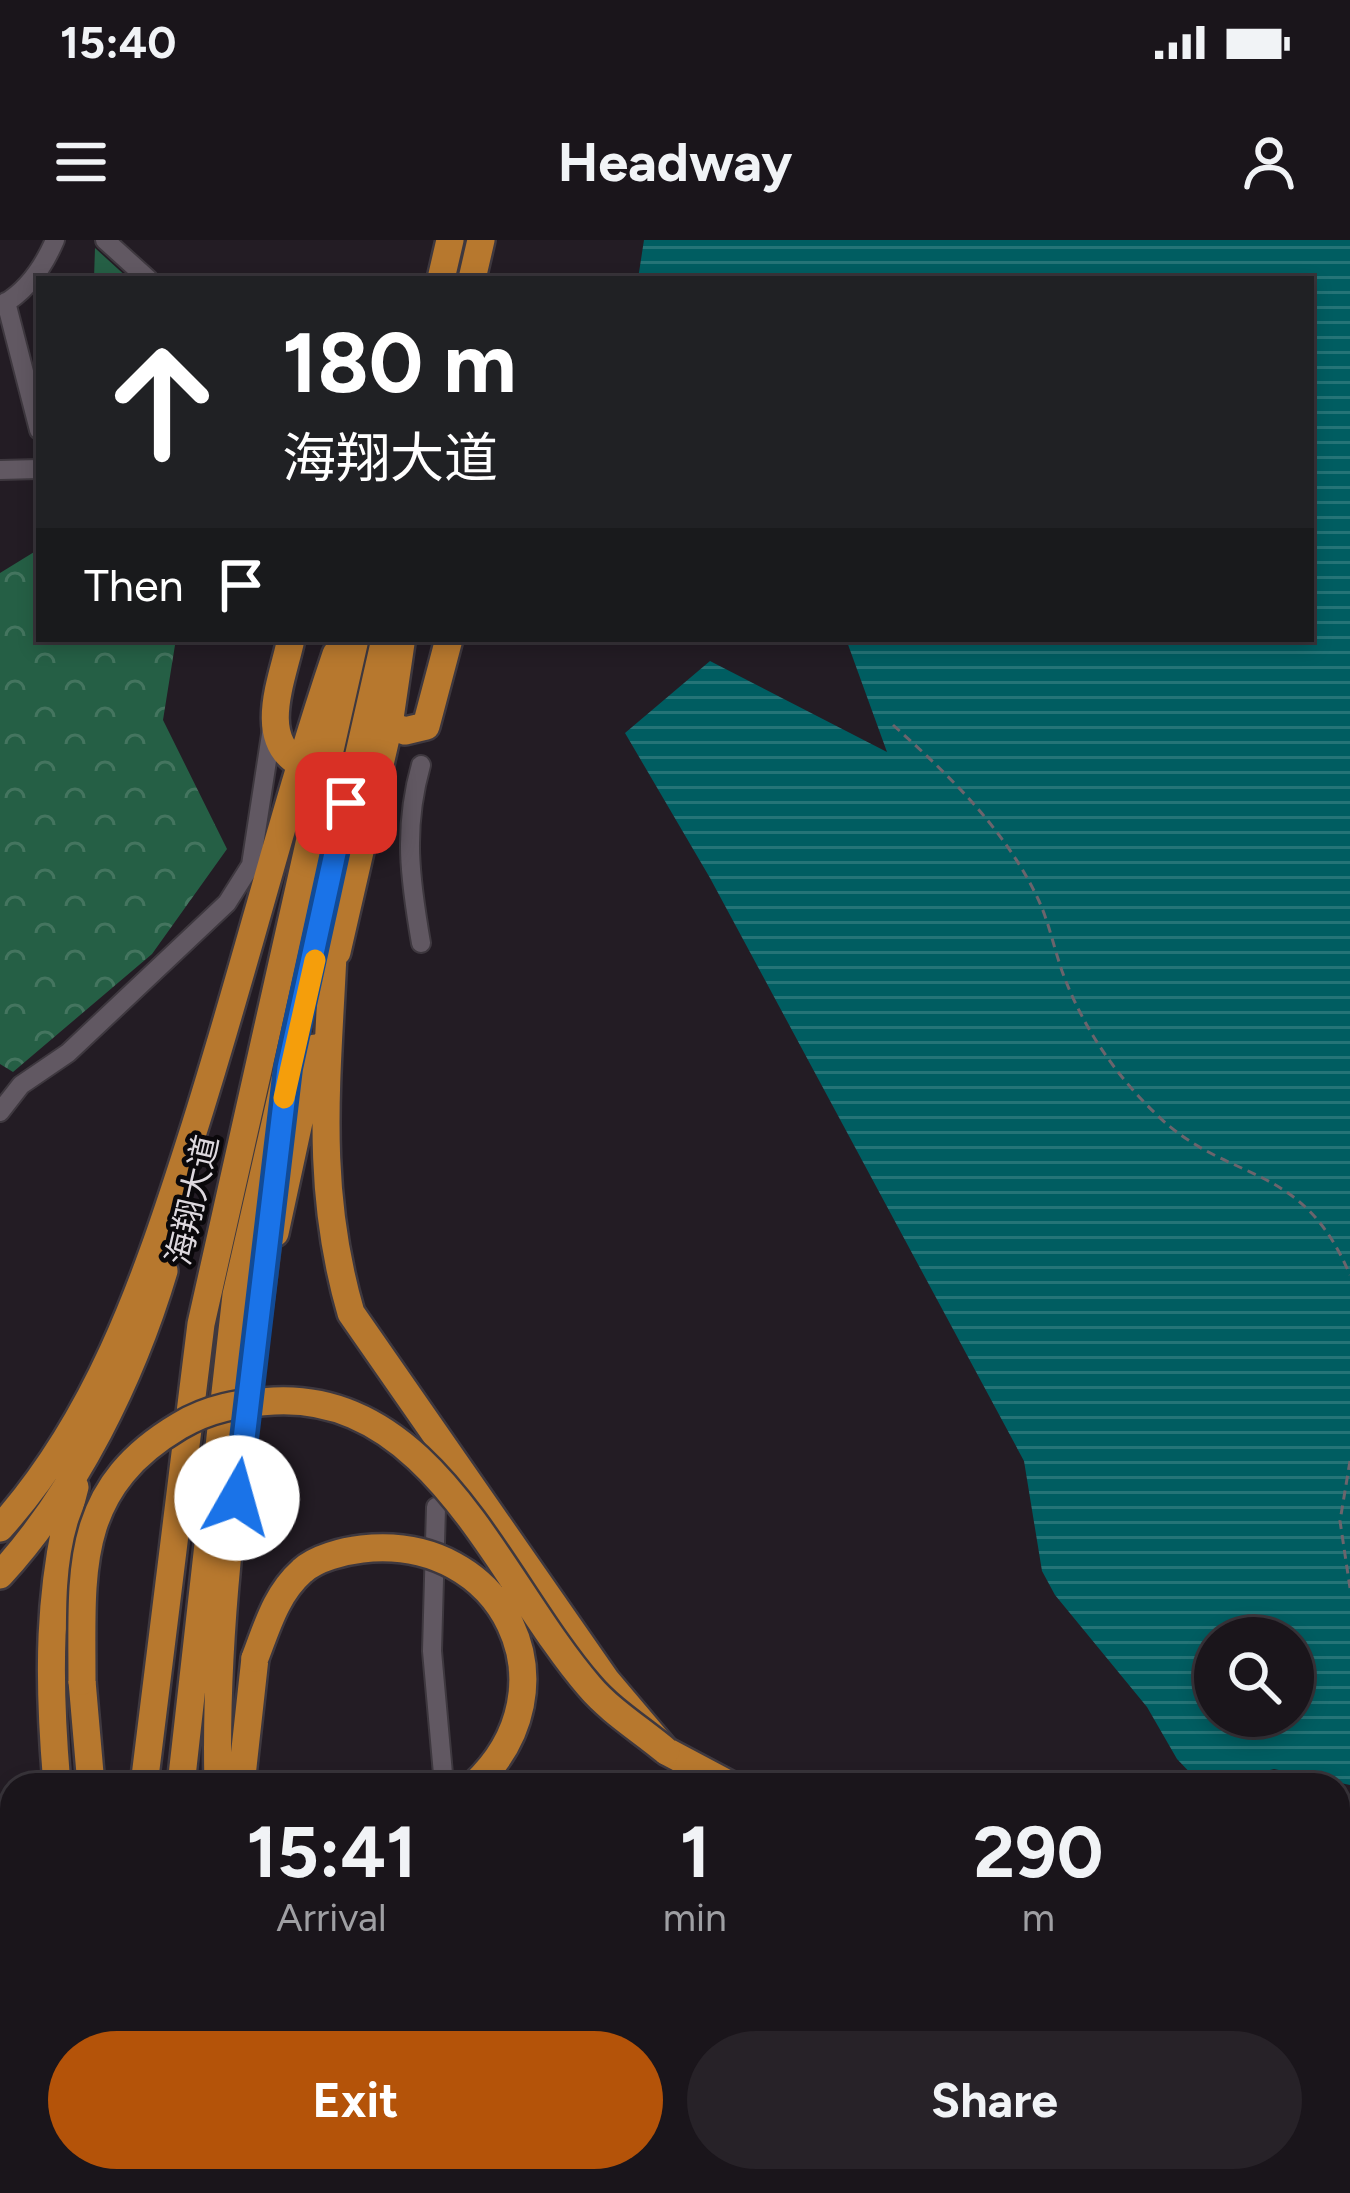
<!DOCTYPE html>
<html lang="en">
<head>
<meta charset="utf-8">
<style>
	:root { --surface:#1a151b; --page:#272228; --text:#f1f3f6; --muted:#9f9fa3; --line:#38343a; --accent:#b45309 }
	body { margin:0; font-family:Figtree,"Noto Sans SC",sans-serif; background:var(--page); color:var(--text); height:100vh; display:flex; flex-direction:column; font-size:45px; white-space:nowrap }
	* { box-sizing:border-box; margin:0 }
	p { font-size:39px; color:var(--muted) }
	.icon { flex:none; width:66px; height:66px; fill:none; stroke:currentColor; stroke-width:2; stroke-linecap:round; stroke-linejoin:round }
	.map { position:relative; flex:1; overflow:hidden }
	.drawer { position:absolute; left:0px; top:1533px; width:1350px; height:420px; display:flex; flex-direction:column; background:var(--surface); border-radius:36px 36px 0 0; box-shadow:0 6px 18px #0003,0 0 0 3px var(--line) }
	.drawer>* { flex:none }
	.top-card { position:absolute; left:36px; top:36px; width:1278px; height:366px; border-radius:0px; box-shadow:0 6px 18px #0003,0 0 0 3px var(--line); background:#202124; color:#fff; overflow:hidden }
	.fabs { position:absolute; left:1194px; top:1377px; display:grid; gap:24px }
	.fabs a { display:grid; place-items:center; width:120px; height:120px; border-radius:50%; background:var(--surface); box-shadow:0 6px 18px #0003,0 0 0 3px var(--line); font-size:60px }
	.pin { position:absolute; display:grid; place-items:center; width:102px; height:102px; color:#fff; margin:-51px; border-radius:24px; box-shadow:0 6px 18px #0006 }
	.me { position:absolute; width:132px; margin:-66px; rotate:7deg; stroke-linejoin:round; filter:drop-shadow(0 0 9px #0008) }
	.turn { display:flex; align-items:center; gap:42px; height:252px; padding:0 48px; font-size:54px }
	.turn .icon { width:156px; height:156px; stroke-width:2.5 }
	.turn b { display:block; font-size:84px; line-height:102px }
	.then { display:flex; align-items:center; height:114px; padding:0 48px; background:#0003; gap:24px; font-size:45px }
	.eta { display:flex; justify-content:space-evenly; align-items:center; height:204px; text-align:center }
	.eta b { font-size:72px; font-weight:700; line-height:84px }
	.action { display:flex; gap:24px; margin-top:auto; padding:24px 48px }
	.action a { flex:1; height:138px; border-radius:72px; background:var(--accent); color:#fff; font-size:48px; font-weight:700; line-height:138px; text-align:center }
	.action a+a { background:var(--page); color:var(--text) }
	.status { display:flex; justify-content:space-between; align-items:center; height:84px; padding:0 60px; background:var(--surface); direction:ltr }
	.status svg { height:33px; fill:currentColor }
	header { display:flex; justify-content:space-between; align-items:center; height:156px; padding:0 48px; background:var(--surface); font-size:54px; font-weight:700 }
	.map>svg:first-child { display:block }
	.forest { fill:url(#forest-crowns) }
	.water { fill:url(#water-rules); fill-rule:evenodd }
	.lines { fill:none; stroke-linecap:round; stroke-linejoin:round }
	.minor-casing { stroke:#3e383f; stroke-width:22 }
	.major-casing { stroke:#3e383f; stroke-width:28 }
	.highway-casing { stroke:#3e383f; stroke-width:32 }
	.path { stroke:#6b646c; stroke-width:3; stroke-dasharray:9 6; stroke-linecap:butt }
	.minor { stroke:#615862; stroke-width:18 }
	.major { stroke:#956b43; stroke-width:24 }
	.highway { stroke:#b7782e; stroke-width:27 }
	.highway-bridge-casing { stroke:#3e383f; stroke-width:32; stroke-linecap:butt }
	.highway-bridge { stroke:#b7782e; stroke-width:27 }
	.route-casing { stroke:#114b97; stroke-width:30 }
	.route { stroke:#1a73e8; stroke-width:21 }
	.slow { stroke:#f59e0b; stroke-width:21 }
	.labels { text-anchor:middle; stroke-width:9; stroke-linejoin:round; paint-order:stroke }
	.street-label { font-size:33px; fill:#ddd8de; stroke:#0a080b }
</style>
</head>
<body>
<div class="status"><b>15:40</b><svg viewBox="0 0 49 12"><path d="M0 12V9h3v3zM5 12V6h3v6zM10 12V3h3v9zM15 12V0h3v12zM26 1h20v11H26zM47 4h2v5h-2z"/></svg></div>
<header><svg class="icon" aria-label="menu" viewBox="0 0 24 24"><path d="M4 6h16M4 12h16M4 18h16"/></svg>Headway<svg class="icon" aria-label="person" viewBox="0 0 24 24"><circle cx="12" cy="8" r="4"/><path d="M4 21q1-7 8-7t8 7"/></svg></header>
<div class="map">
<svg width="1350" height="1953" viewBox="0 0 1350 1953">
	<defs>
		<pattern id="forest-crowns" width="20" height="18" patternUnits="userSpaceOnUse" patternTransform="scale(3)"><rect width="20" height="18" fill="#255f45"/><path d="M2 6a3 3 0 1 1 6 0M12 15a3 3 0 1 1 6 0" fill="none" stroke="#44755f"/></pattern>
		<pattern id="water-rules" width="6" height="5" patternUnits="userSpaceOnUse" patternTransform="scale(3)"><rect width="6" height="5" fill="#005d61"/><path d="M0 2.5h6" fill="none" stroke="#257477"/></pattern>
	</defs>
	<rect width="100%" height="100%" fill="#231c24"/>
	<path class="forest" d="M95 8 129 39H94Z
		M39 309V399H182L175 405 163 480 227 609 152 714 13 832 0 824V333Z
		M451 1941H837L840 1953H444Z"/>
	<path class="water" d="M644 0H1350V1545L1274 1529 1210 1544 1198 1541 1177 1519 1147 1467 1055 1355 1042 1331 1024 1221 710 638 625 493 710 421 887 512 846 399H1311V39H638ZM1293 1398V1476H1215V1398Z
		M1338 1574 1350 1577V1817L1338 1810Z"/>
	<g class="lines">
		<defs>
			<path id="minor" d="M105 0 148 39
				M6 62 39 190
				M0 66C27 52 43 28 55 0
				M0 230 39 229
				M421 703C410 639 403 588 421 525
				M0 872 21 845 68 813 227 663 251 625 272 488
				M436 1267 432 1411 444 1545
				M383 1953 393 1941"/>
			<path id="major" d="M0 1573H12
				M1338 1738 1350 1743
				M1338 1773 1350 1777"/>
			<path id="highway" d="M441 39 450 0
				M472 39 481 0
				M291 399C283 438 256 498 299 523
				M389 485 405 491 426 486 449 399
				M334 691C329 827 312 939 351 1073L606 1440 666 1511 730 1545
				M337 712 389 485 401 403
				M275 993 315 808
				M0 1288C96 1181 143 1048 186 914 240 749 280 579 336 414
				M0 1335C76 1252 132 1138 164 1031
				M82 1441 91 1545
				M57 1545C48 1441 47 1348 75 1247
				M144 1545 201 1084 355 399
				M181 1545 236 1055 385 399
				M218 1545C213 1356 247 1164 270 976
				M241 1545 255 1418
				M0 1613 12 1611
				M0 1884 12 1877
				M122 1941V1953
				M162 1953V1941
				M223 1953 230 1941
				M253 1953 256 1941
				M281 1953 287 1941"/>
		</defs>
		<use href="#minor" class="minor-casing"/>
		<use href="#major" class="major-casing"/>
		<use href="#highway" class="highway-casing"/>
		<path class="path" d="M893 485C950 536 1006 590 1039 661 1049 683 1054 708 1062 731 1082 786 1115 835 1157 875 1229 945 1301 919 1350 1035
			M1350 1221 1340 1281 1350 1348"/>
		<use href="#minor" class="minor"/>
		<use href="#major" class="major"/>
		<use href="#highway" class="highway"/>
		<defs>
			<path id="highway-bridge" d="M255 1418C267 1387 276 1354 302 1331 316 1318 344 1311 362 1309 504 1293 578 1448 474 1545
				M82 1441C82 1330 73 1249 179 1186 209 1168 239 1163 274 1161 434 1153 499 1342 589 1446 610 1471 641 1490 666 1511"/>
		</defs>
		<use href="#highway-bridge" class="highway-bridge-casing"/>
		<use href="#highway-bridge" class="highway-bridge"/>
	</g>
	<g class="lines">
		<defs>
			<path id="route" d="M237 1258 288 828 346 563"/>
		</defs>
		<use href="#route" class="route-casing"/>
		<use href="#route" class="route"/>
		<path class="slow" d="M284 858 315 720"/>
	</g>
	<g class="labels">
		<g class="street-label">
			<text transform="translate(192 960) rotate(-77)" y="12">海翔大道</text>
		</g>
	</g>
</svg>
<div class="fabs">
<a><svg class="icon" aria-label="search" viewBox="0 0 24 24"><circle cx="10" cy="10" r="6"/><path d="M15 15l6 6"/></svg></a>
</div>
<div class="pin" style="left:346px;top:563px;background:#d93025"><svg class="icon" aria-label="arrive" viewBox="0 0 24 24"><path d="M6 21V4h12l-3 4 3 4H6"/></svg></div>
<svg class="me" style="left:237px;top:1258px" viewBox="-20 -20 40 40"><circle r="19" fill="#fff"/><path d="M0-13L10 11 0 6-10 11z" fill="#1a73e8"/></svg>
<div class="top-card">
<div class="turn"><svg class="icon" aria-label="ahead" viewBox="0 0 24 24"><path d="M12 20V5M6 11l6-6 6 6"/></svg><div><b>180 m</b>海翔大道</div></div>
<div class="then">Then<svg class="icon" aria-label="arrive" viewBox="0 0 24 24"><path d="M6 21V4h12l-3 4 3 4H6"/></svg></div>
</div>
<section class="drawer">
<div class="eta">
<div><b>15:41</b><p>Arrival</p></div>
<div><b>1</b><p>min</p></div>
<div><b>290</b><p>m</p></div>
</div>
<div class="action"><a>Exit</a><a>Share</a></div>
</section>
</div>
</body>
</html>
